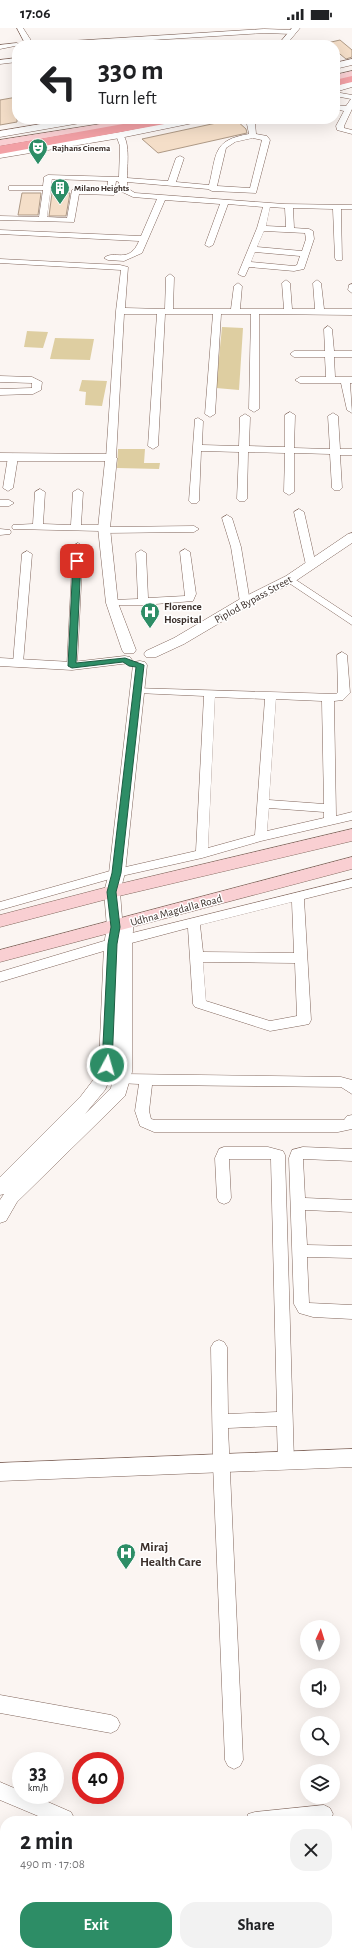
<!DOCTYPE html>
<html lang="en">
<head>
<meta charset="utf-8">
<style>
	:root { --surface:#fff; --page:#f2f2f2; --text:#202124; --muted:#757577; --accent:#2d8d66 }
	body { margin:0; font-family:"Alegreya Sans",sans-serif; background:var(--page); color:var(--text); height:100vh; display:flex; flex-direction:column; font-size:15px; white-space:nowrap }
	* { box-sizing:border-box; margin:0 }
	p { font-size:13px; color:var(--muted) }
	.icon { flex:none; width:22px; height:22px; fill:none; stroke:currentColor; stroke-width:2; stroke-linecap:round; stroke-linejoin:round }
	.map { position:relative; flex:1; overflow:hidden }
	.details { position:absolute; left:0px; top:1788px; width:352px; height:140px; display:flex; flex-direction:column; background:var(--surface); border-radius:16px 16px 0 0; box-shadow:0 4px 16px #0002 }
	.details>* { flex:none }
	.guide { position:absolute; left:12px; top:12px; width:328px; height:84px; border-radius:16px; box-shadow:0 4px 16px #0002; background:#fff; color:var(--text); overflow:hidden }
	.needle { width:26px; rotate:4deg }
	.buttons { position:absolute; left:300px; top:1592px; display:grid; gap:8px }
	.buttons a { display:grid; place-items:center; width:40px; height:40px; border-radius:50%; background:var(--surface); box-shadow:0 4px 16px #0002; font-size:20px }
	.speed { position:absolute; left:12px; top:1724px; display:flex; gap:8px; font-size:20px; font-weight:700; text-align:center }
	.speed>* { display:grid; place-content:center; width:52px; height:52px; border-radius:50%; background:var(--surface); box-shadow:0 4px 16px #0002; line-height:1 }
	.speed small { font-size:10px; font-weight:400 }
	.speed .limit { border:6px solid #d22; background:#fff; color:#111 }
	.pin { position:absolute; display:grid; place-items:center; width:34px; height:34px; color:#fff; margin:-17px; border-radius:8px; box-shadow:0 2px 6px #0006 }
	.me { position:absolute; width:44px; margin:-22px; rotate:6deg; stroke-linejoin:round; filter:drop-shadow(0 0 3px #0008) }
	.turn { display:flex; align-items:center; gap:14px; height:84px; padding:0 20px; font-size:18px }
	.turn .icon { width:52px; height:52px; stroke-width:2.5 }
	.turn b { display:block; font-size:28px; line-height:34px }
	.round { display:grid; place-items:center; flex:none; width:42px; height:42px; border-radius:16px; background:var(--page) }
	.overview { display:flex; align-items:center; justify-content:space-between; height:68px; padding:0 20px }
	h1 { font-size:24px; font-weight:700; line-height:30px }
	.primary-button { display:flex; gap:8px; margin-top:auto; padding:8px 20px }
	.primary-button a { flex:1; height:46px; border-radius:16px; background:var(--accent); color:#fff; font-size:16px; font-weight:700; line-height:46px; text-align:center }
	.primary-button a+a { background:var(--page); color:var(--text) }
	.status { display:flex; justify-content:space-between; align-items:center; height:28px; padding:0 20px; background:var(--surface); direction:ltr }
	.status svg { height:11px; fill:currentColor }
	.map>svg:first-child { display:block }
	.green { fill:#decea1 }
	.building { fill:#f4dec8; stroke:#ae9985 }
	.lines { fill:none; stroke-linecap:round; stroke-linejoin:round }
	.minor-casing { stroke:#81665c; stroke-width:1 }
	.tertiary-casing { stroke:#81665c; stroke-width:1 }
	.secondary-casing { stroke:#81665c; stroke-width:1 }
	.primary-casing { stroke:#ad4f53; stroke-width:1 }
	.minor { fill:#fff; fill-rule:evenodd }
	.tertiary { fill:#fff; fill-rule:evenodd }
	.secondary { fill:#f9cfd2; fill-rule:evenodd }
	.primary { fill:#f2a0a5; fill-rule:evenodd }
	.route { fill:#2d8d66; stroke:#1d5c42 }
	.labels { text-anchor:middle; stroke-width:3; stroke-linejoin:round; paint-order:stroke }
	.far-poi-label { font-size:9px; font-weight:bold; fill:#3b2f2a; stroke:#fff; text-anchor:start }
	.street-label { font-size:11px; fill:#3b2f2a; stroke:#fff }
	.poi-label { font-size:11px; font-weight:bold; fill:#3b2f2a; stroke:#fff; text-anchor:start }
	.near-poi-label { font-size:13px; font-weight:bold; fill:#3b2f2a; stroke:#fff; text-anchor:start }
</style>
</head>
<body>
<div class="status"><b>17:06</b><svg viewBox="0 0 49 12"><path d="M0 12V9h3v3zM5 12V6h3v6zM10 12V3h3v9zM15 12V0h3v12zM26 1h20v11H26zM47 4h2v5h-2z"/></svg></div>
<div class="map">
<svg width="352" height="1928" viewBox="0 0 352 1928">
	<rect width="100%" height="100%" fill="#fbf5f2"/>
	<path class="green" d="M222 299 243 300 239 362 216 360Z
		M27 303 48 304 43 320 24 319Z
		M55 310 94 311 90 332 50 331Z
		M82 352 107 353 102 378 85 377 86 364 79 363Z
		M118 421H145L144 435H160L159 441 117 440Z"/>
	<path class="building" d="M340 12 352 22V29L346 31 335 22V17H330L327 15Z
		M17 69V94L0 97V72Z
		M235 91 246 101 247 105 158 125 142 111Z
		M22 165H41L38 187H18Z
		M52 165H70L66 188H49Z"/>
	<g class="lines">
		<defs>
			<path id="minor" d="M17 0H23L34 17H26Z
				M264 1 292 2 295 4 292 6 264 5 73 17H37L40 15Z
				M17 15 20 17 0 21V17Z
				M17 30V34L0 36V32Z
				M335 64 352 67V81L344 98V100L352 102V106L337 102 336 98 344 83 335 81V77L346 78 351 71 335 68Z
				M243 91H251L255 95 256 106 267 108 270 112 256 165 212 163 208 161 127 154V160L135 165 284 176 352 177V181H341L342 232H336L335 230 333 181 293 180 294 200 309 201 313 203 314 211 304 241 294 243 249 239 245 248H242L238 246 257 200 263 179 228 176 213 217 209 219 205 217 220 176 165 172 142 225 124 233 108 232 104 230C114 221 129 237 139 213L0 206V202L141 208 157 171 133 169 120 163 119 154 116 153 114 167 79 166 74 194 0 192V188L39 189 43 162H9V158H43L44 149 48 147 119 149 120 118 116 107 120 105C131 109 127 139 127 150L168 153 176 130 180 128 184 130 176 154 209 157C217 126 212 112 249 106L247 96ZM253 110 262 112 250 160 217 158 226 120 235 114ZM52 151 108 153 107 163 72 162 67 190 47 189ZM270 179 285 180 286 199 266 198ZM264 203 305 205 306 211 302 223 257 219ZM255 224 300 228 297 237 294 238 251 234Z
				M0 231 120 237 128 239 125 280 165 281 166 249 170 246 174 249 173 281H231L234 258 238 255 242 258 240 281H284L282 255 286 252 290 255 292 281H315L313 255 317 252 321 255 324 281H352V287L259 286V381L254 384 249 381 251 286H221L215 386 210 389 205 386 213 286H165L158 418 153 421 148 418 157 286H124L116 430 111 433 106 430 116 283 121 242 0 235Z
				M352 256V265L348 262 349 257Z
				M328 298 332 301 334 323H352V329H334L335 349H352V355H350L352 385 347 382 341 355H300L295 352 300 349H326L325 329H294L290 326 294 323H325L324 301Z
				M0 348 32 349 42 354 41 362 33 366 0 367V361L32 360V355L0 354Z
				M290 384 295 387 294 420 330 421 328 388 333 385 338 388 340 421H352V427H340L342 460 340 462H334L332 460 330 426 294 425V464L289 467 284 464 285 425 248 424 247 471 245 473H239L237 471 239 424 201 423 199 473 197 475H191L189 473 195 391 198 390 203 393 202 417 239 418 240 389 245 386 250 389 249 418 285 419V387Z
				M13 426 18 429 13 460 8 463 3 460 8 429Z
				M40 461 45 464 43 496 71 497 73 464 78 461 83 464 81 497H104L108 499 194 498 199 501 194 504 104 505 100 503 13 501 12 499 13 497 33 496 35 464Z
				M0 472H9L14 475 9 478H0Z
				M299 481 304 484 316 537 311 540 306 537 294 484Z
				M227 487 232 490 241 519 250 574 245 577 240 574 231 519 222 490Z
				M0 501 10 502 11 504 10 506 0 507Z
				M78 515 83 518 77 638 72 641 67 638 73 518Z
				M185 521 190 524 196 566 193 573 143 577H108L107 575 112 572 138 571 136 525 141 522 146 525 148 570 185 568 180 524Z
				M27 523 32 526 23 635 18 638 13 635 22 526Z
				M290 548 352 589V597L286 553 285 551 286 549Z
				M342 624 347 627 350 665 343 672 334 673 336 788 352 784V792L261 813 202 830 117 849 0 882V874L117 841 196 823 204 668 137 665 133 664 131 662 133 660 336 666 338 664 337 627ZM215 669 265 671 255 807 208 820ZM276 671 322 673 324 776 269 772ZM269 780 324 784V790L267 803Z
				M352 851V859L304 871 311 992 309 996 304 997 270 1003 195 979 193 976 188 900 124 917 0 954V944L124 907ZM292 874 294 925 203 924 200 897ZM203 934 295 935 297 988 270 993 206 973Z
				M123 1046 341 1049 352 1052V1066L341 1059 152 1057 149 1083 151 1091 155 1092H344L347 1088 352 1087V1101L338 1104H154L140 1098 135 1083 139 1056 118 1055 116 1051 118 1047Z
				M224 1119H268L283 1123 285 1127 294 1434 292 1439 286 1441 280 1439 278 1434 277 1398 228 1400 243 1732 240 1738 234 1741 228 1738 225 1732 213 1436 211 1319 214 1314 219 1312 224 1314 227 1319 228 1386 277 1384 271 1131H229L231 1170 229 1174 224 1176 219 1174 217 1170 215 1130 219 1121Z
				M303 1119 352 1121V1133L303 1131 305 1170 352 1172V1184L305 1182 307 1217 352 1218V1230L307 1229 309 1275 352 1277V1291L313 1289 299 1285 294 1276 289 1130 292 1122Z
				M0 1667 111 1687 117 1690 120 1696 117 1702 111 1705 0 1685Z
				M0 1754 21 1763V1767H32L71 1784 74 1790 73 1793H50L0 1772Z
				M324 1777 330 1780 333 1786 329 1793H246L248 1786 255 1784Z
				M0 1837H5V1855H0Z
				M5 1895V1915L0 1916V1896Z
				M347 1911H352V1928H341L338 1923H347Z
				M203 1923H224L226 1928H205Z"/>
			<path id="tertiary" d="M292 0H300L286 17H278Z
				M352 31V37L335 41V35Z
				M352 53V59L335 64V58Z
				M70 91H91L86 94 0 109V103Z
				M185 91H203L198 94 120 110 0 130V124L120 104Z
				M0 425 111 426 117 430 110 500 118 575 136 622 134 625H124L122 622 106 575 98 500 105 433H0Z
				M352 505V515L294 554 250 577 184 616 156 629H146L144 626 146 623 174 610 240 571 286 548 348 506Z
				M125 628 130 629 132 632 130 635 72 642 0 638V630L72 634Z
				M140 633 145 634 147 637 125 845 120 864 122 890H131L134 894 132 912V1044L125 1068 17 1174 6 1193 0 1195V1172L4 1166 0 1167V1149L81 1068 94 1051 99 1036 104 917 107 899 104 864 109 845 133 637 135 634ZM116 1036 111 1060 85 1086 105 1062Z
				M352 1421V1439L0 1453V1435Z"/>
			<path id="secondary" d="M352 43V49L335 53V47Z
				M132 91H153L148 94 80 107 76 105 0 118V112Z
				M352 801V813L119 868 0 899V887L119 856Z
				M352 829V841L0 934V922Z"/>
			<path id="primary" d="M352 48V54L335 58V52Z
				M151 91H176L170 95 0 126V118Z"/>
		</defs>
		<use href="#minor" class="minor-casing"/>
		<use href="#tertiary" class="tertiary-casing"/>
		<use href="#secondary" class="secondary-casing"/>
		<use href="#primary" class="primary-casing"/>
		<use href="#minor" class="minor"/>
		<use href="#tertiary" class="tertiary"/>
		<use href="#secondary" class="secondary"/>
		<use href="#primary" class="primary"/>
	</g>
	<path class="route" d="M77 531 81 533 76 635 125 630 144 637 121 845 116 864 120 899 117 916 112 1037 107 1041 102 1037 108 916 111 899 107 864 112 845 136 639 129 638 123 634 72 640 68 638 73 533Z"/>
	<defs>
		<symbol id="theatre-pin" viewBox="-11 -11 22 30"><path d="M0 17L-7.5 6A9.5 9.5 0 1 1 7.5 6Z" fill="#2d8d66" stroke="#fff"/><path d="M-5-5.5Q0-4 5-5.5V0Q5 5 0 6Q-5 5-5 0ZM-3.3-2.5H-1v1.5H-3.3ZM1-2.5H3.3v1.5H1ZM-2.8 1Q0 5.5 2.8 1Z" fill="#fff"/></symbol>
		<symbol id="building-pin" viewBox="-11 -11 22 30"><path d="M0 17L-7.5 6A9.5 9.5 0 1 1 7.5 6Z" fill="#2d8d66" stroke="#fff"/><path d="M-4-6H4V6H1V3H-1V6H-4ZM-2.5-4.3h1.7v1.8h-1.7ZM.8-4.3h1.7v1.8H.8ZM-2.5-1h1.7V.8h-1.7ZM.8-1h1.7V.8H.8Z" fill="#fff"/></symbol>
		<symbol id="hospital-pin" viewBox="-11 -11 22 30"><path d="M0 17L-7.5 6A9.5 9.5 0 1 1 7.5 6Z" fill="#2d8d66" stroke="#fff"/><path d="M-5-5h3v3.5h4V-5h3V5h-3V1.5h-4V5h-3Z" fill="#fff"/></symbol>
	</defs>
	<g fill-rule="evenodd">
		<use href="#theatre-pin" x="27" y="109" width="22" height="30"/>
		<use href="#building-pin" x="49" y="149" width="22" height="30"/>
		<use href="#hospital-pin" x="139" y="573" width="22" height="30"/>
		<use href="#hospital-pin" x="115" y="1514" width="22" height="30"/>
	</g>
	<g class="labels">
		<g class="far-poi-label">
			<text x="52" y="123">Rajhans Cinema</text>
			<text x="74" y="163">Milano Heights</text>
		</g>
		<g class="street-label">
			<text transform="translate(253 571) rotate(-29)" y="4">Piplod Bypass Street</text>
			<text transform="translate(176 882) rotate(-15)" y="4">Udhna Magdalla Road</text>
		</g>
		<g class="poi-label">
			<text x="164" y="582">Florence<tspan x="164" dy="13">Hospital</tspan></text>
		</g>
		<g class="near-poi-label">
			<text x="140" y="1523">Miraj<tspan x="140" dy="15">Health Care</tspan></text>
		</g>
	</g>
</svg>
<div class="buttons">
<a><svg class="needle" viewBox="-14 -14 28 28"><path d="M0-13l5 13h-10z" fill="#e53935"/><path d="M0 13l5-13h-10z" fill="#757577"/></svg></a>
<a><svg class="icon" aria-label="sound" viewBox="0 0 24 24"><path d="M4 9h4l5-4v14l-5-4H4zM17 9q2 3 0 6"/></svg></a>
<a><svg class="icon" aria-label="search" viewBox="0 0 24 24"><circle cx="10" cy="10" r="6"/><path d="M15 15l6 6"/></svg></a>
<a><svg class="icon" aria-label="layers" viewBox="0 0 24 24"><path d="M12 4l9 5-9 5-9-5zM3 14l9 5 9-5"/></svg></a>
</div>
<div class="speed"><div>33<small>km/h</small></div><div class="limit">40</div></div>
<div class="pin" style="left:77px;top:533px;background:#d93025"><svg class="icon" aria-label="arrive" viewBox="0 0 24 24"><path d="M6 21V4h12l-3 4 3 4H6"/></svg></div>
<svg class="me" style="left:107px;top:1037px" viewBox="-20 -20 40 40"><circle r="17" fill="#2d8d66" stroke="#fff" stroke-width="3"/><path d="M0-11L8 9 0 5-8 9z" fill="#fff"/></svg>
<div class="guide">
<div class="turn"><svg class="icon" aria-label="left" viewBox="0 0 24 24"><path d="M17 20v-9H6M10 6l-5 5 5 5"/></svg><div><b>330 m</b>Turn left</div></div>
</div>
<section class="details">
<div class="overview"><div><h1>2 min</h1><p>490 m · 17:08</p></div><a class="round"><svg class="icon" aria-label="close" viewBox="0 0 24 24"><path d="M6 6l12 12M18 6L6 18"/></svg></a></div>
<div class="primary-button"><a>Exit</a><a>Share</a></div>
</section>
</div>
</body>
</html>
